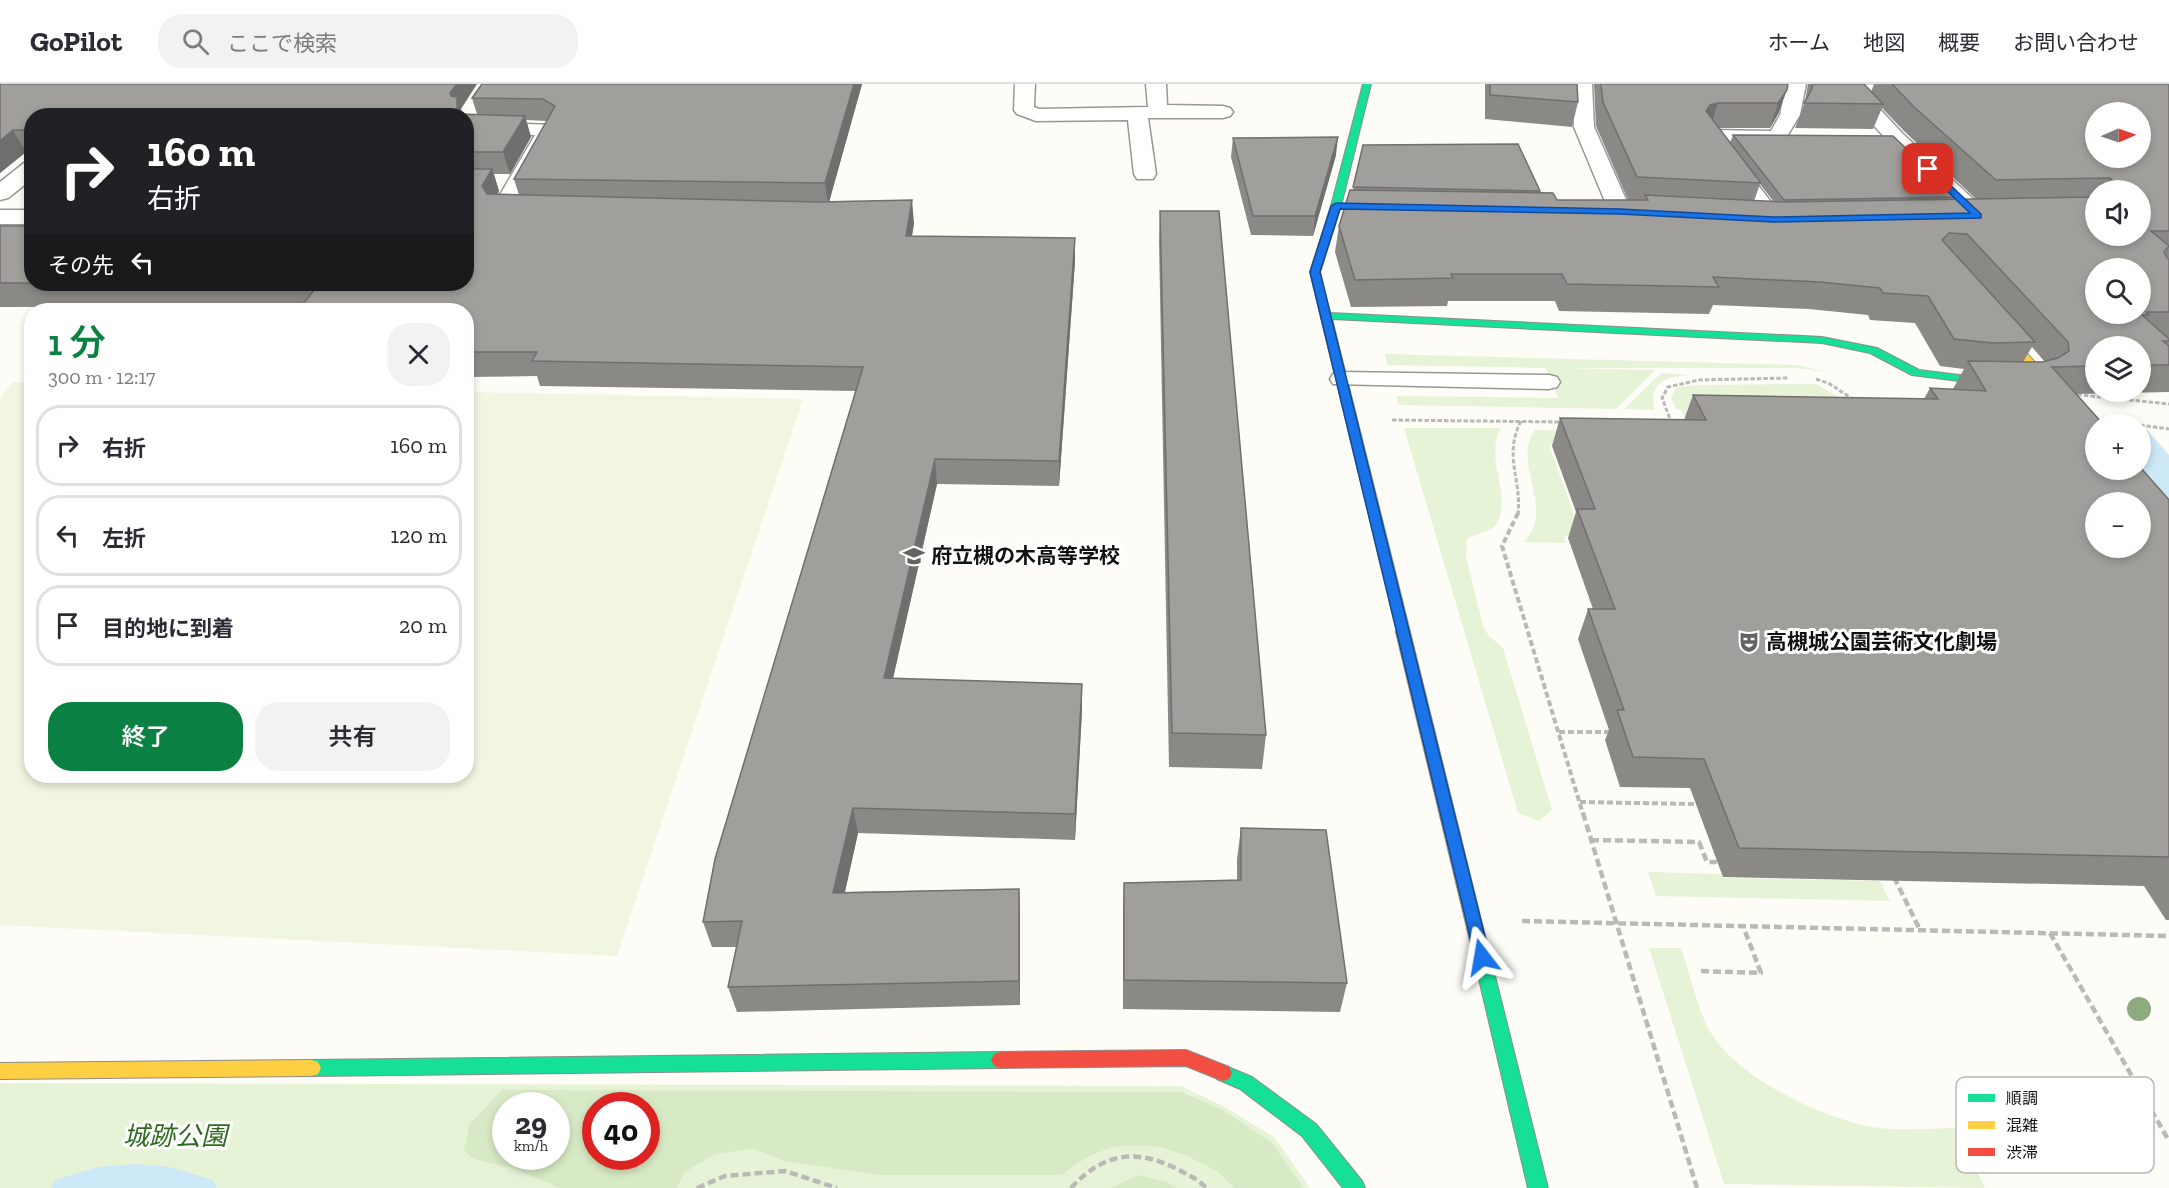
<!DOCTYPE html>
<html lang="ja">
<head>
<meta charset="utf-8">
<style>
	:root { --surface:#fff; --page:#f2f2f3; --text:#2b2b33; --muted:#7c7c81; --line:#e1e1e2; --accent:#0b8043 }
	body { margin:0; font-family:"Zilla Slab","Noto Sans JP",serif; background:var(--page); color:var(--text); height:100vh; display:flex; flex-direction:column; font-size:22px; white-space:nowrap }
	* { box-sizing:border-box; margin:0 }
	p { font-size:20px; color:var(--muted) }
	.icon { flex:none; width:33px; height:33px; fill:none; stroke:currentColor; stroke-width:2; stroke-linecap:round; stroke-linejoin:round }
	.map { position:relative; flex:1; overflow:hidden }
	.details { position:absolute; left:24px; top:219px; width:450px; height:480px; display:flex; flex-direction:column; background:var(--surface); border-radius:24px; box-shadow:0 3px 9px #0003 }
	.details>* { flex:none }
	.guide { position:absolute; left:24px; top:24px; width:450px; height:183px; border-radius:24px; box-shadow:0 3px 9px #0003; background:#202124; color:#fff; overflow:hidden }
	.needle { width:39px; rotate:88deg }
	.buttons { position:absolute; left:2085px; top:18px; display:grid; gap:12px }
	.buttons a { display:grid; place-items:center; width:66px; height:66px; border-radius:50%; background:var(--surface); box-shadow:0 3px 9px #0003; font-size:30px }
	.speed { position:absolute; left:492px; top:1008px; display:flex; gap:12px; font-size:30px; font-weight:700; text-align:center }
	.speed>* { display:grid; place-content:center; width:78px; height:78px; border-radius:50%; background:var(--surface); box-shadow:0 3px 9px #0003; line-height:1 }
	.speed small { font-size:15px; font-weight:400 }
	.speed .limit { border:9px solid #d22; background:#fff; color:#111 }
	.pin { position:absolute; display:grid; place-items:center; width:51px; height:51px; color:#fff; margin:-26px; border-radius:12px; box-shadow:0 3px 9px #0006 }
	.me { position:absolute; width:66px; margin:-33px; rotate:346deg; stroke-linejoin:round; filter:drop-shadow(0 0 4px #0008) }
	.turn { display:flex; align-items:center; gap:21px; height:126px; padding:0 24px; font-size:27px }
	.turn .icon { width:78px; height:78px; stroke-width:2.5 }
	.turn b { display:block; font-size:42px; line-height:51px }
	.then { display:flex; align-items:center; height:57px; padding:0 24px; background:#0003; gap:12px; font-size:22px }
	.round { display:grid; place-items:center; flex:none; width:63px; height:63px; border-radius:24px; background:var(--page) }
	.headline { display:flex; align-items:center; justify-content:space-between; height:102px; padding:0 24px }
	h1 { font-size:36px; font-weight:600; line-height:45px; color:var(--accent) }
	.action { display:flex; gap:12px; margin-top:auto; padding:12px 24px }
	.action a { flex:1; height:69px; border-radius:24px; background:var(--accent); color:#fff; font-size:24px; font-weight:600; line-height:69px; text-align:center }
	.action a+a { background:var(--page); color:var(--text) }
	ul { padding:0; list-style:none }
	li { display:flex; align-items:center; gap:18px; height:81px; margin:0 12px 9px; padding:0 12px; border:3px solid var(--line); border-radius:24px }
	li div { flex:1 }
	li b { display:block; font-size:22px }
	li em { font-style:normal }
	header { display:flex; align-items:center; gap:36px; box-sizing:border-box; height:84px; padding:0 30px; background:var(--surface); border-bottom:2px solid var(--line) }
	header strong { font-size:28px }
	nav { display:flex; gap:33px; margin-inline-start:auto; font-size:21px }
	.search { width:420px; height:54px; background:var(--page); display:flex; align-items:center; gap:15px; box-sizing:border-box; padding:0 21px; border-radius:24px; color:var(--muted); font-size:22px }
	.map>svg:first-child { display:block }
	.green { fill:#e7f3d7; fill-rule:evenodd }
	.forest { fill:#d8eac5; fill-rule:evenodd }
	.pitch { fill:#f0f6e1 }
	.water { fill:#cde8f7 }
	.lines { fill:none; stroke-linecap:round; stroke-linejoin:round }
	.stream { fill:#cde8f7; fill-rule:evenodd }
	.lane-casing { stroke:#979795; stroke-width:3 }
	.street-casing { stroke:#979795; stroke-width:3 }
	.fast-casing { stroke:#8e8d8b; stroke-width:2 }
	.slow-casing { stroke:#8e8d8b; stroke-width:2 }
	.jam-casing { stroke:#8e8d8b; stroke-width:2 }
	.path-far2 { stroke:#b9b9b8; stroke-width:3; stroke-dasharray:4.5 2; stroke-linecap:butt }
	.path-far1 { stroke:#b9b9b8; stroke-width:4; stroke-dasharray:6 3; stroke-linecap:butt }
	.path { stroke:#b9b9b8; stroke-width:4.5; stroke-dasharray:8 4; stroke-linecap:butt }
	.lane { fill:#fffffe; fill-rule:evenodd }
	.street { fill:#fffffe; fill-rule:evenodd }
	.fast { fill:#16e098; fill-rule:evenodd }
	.slow { fill:#ffcf43; fill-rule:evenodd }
	.jam { fill:#f24e42; fill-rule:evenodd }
	.tree { fill:#8cac80 }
	.wall { fill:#8a8986; fill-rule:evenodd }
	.shaded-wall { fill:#716f6d }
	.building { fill:#a19f9c; stroke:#716f6d; stroke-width:1.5; fill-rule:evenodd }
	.route { fill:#1a73e8; stroke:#114b97; stroke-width:1.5 }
	.labels { text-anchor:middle; stroke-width:6; stroke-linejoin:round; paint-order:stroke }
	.poi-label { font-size:21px; font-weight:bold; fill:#111; stroke:#fff; text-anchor:start }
	.near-park-label { font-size:26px; font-style:italic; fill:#2f6b1f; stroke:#fff }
	.key { fill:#fff; stroke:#b8b8b8; stroke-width:1.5 }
	.key-label { font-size:16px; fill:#111 }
</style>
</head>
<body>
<header>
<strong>GoPilot</strong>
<div class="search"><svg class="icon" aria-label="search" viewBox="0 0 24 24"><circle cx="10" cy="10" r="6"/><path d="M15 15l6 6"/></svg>ここで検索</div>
<nav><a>ホーム</a><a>地図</a><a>概要</a><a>お問い合わせ</a></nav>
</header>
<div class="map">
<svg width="2169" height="1104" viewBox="0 0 2169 1104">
	<rect width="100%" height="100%" fill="#fdfcf7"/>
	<path class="green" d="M1385 270 1797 281 1828 288 1798 284H1558L1655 286 1616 325 1399 321 1396 312 1558 314 1546 284 1387 281Z
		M1661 289 1691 291C1667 292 1647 298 1655 326L1625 325Z
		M1816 300 1840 314 1687 338 1681 326 1676 325 1671 314 1676 304 1695 301Z
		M1404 344H1501C1483 374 1514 414 1496 440 1489 449 1476 449 1467 455L1466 473 1483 542 1488 551 1503 564 1552 726 1539 737 1518 729Z
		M1535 346 1668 348 1676 363 1549 361 1582 453 1564 452 1566 459 1523 458C1558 426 1510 380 1535 346Z
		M1648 788 1721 790 1723 794 1880 797 1890 817 1656 812Z
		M1649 864H1681C1689 887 1698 926 1709 946 1735 992 1816 1031 1866 1042 1894 1048 1928 1044 1957 1044L1985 1104 1724 1100Z
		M0 999 1181 1002 1223 1022 1274 1053 1310 1104H0ZM506 1022H556V1072H506ZM596 1022H646V1072H596Z"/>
	<path class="forest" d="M502 1006 1181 1008 1221 1025 1272 1059 1304 1104H1235L1215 1086 1185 1071 1156 1062H1115L1089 1072 1061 1091H876L781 1076 754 1065 715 1070 685 1088 677 1104H559L515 1085 474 1075 464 1067 469 1041ZM506 1022H556V1072H506ZM596 1022H646V1072H596Z
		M1139 1091 1166 1098 1177 1104H1110Z"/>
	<path class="pitch" d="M13 298H32V692H466L467 308 803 315 617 872 0 841V314Z"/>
	<path class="water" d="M2141 347H2148L2169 371V437L2140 386Z"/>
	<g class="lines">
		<path class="stream" d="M134 1080 170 1083 213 1096 217 1104H51L55 1096 98 1083Z"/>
		<defs>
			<path id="lane" d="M1341 288 1549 291 1557 293 1560 298 1557 303 1549 305 1333 300 1330 295 1333 290Z"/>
			<path id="street" d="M1015 0H1035L1034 23 1039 25 1148 23 1146 0H1166L1167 21 1223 22 1230 24 1233 28 1230 32 1223 34H1148L1156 90 1153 95H1137L1134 90 1128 36 1036 37 1017 30 1014 26Z
				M1572 0H1592L1594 43 1631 127 1628 132H1612L1609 127 1574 43Z
				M1786 0H1806L1800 31 1784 57 1725 58 1784 135 1781 140H1765L1700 52 1703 48 1710 46 1771 47 1780 31Z
				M1831 0 1925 1 1928 5 1925 9 1918 11 1863 7 1902 49 1986 127 1989 132 1986 137H1970L1888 57 1841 6Z
				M466 38 556 41 559 45 517 120 538 122 541 127 538 132 530 134 494 131 491 126 535 51 466 50Z
				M32 78V95L8 114 0 116V98L24 79Z
				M0 126H32V140H0Z"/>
			<path id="fast" d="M1363 0H1371L1341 122 1320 188 1330 229 1822 253 1877 264 1919 286 1983 294 1988 297 1983 300 1912 291 1870 269 1822 259 1332 235 1410 548 1408 551H1398L1310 188 1331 122Z
				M1475 837 1481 839 1483 844 1548 1104H1528L1467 844 1469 839Z
				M1000 968 1006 970 1009 976 1006 982 1000 984 312 992 306 990 303 984 306 978 312 976Z
				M1223 981 1252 993 1316 1040 1362 1097 1365 1104H1343L1302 1052 1240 1005 1217 995 1214 989 1217 983Z"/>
			<path id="slow" d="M1996 238 2000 239 2041 285 2043 293 2042 295 2016 300 1979 299 1978 297C1986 291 2019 293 2032 291L1991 241Z
				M1403 543 1410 548 1483 844 1481 849 1475 851 1469 849 1467 844 1396 548Z
				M312 976 318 978 321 984 318 990 312 992 0 995V979Z"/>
			<path id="jam" d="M1186 966 1229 983 1232 989 1229 995 1223 997 1186 982 1000 984 994 982 991 976 994 970 1000 968Z"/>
		</defs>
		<use href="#lane" class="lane-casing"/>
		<use href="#street" class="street-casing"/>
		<use href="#fast" class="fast-casing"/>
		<use href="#slow" class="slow-casing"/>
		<use href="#jam" class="jam-casing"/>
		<path class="path-far2" d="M1816 295 1830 300 1854 316
			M2071 310 2169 320
			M1392 336 1562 338
			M2097 338 2135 340
			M1672 340 1662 314 1668 303 1699 296 1788 294
			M2140 341 2169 345
			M1518 431C1522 395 1503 372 1521 337"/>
		<path class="path-far1" d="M1518 429 1502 462 1583 730
			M1559 648H1612
			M1580 718 1695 720"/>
		<path class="path" d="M1583 729 1697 1104
			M1591 756 1699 758 1707 778H1717
			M1894 793 1920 846
			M1522 837 2169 852
			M2050 849 2169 1057
			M1701 887 1761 889 1743 842
			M697 1104 725 1092 785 1087 837 1104
			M1071 1104C1102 1070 1134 1064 1175 1084 1186 1090 1197 1094 1206 1104"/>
		<use href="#lane" class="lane"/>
		<use href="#street" class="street"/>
		<use href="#fast" class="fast"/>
		<use href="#slow" class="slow"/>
		<use href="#jam" class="jam"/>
	</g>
	<circle class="tree" cx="2139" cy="925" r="12"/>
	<path class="wall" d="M0 0 461 25 462 30H477L472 14 482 0H862L829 118 914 139 912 152 1075 177 1059 402 937 400 893 595 1082 626 1075 756 858 749 845 808 1019 805 1020 830V921L737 928 728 903 737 863H712L703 838 856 307 540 302 537 292 466 293V226L302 222 0 223V142H32V200H466V32H32V68H26L0 89ZM526 36 547 37 514 95 519 111H497L499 107 494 90H510L531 53Z
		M1485 0H1577L1578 18 1572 43 1485 35Z
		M1594 0H1788L1778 30 1770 44H1718L1730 59 1733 51 1957 113 1956 115H1976L1904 47 1882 24 1873 45 1795 44 1805 18 1808 0H1864L1871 8 1874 0H2169V173H2167L2169 174V308L2076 310 2169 416V836H2166L2144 802 1723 793 1690 704 1620 703 1605 656 1609 646 1578 555 1588 525H1593L1568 454 1576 428 1552 362 1560 334 1684 336 1693 311 1924 315 1930 304 1953 305 1964 285 1940 282 1915 239 1870 236 1868 231 1809 225 1713 221 1709 230 1559 227 1555 217H1448L1447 222 1351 223 1335 168 1339 142 1353 106 1363 61 1540 107V109L1557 116H1628L1596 42ZM1760 100 1774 118 1754 117ZM2096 106H2140L2096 152ZM2096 262H2140V308H2096ZM2032 263 2045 278H2023Z
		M1233 54 1336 71 1313 152 1251 151 1231 73Z
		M1160 127 1266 651 1262 685 1169 683 1159 157Z
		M1241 744 1347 899 1340 928 1123 925V828L1124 799 1237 796V775Z"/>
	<path class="shaded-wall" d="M457 0H477L461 25 463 32H457L450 9Z
		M854 0H862L828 122 825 99Z
		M1787 6 1778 30 1770 44 1778 19Z
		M1718 19 1710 44 1706 27 1710 21Z
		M525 32 531 53 510 90 503 68Z
		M13 46 26 68 0 89V57Z
		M1338 53 1336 71 1313 152 1315 132Z
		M492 85 499 107 489 125 482 102Z
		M912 116 914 139 908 175 906 152Z
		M1075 154V177L1059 402V377Z
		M935 375 937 400 887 620 884 594Z
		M1082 600V626L1075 756V730Z
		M853 724 858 749 839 834 833 809Z
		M1019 805 1020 830V921L1019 897Z"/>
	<path class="building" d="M0 0H457L450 9 451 12 457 13V30L525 32 503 68H466V32H32V46H13L0 57Z
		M482 0H854L825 99 514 95 555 22 543 15 472 14Z
		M1490 0H1577L1578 18 1490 11Z
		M1601 0H1788L1787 6 1778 19H1718L1710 21 1706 27 1761 99 1637 93 1603 18Z
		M1813 0H1864L1883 20 1804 19 1811 7Z
		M1892 0H2169V147H2151L2169 162 2164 168 2167 174H2169V228H2146L2149 231H2142L2169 255V257H2163L2169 262V281H2140V262H2096V282L2052 283 2103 340H2096V386H2140V383L2169 416V773L1739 764 1704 675 1633 673 1617 626H1624L1588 525H1615L1577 425H1595L1560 334 1706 336 1693 311 1938 315 1930 304 1986 307 1968 277 2042 278 2058 274 2069 267 2068 258 1967 150 1949 149 1942 156 2035 258 1993 259 1954 255 1928 212 1883 209 1880 204 1820 198 1713 193 1719 203 1567 200 1562 190H1451L1453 194 1355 196 1339 142 1350 106 1553 109 1557 116H1648L1645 111 1783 118 2096 113V152H2140V106H2111L2112 96 2110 94 1996 96 1914 23ZM2096 28H2140V74H2096ZM2096 184H2140V230H2096ZM2096 418H2140V464H2096Z
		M1733 51 1893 52 1957 113 1784 116Z
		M1338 53 1315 132H1253L1233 54Z
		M1518 60 1540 107 1353 103 1363 61Z
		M466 85H492L482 102 487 110 819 118 912 116 906 152 1075 154 1059 377 935 375 884 594 1082 600 1075 730 853 724 833 809 1019 805V897L728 903 742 837 703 838 715 775 863 283 532 277 537 268H466V226H298L319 200H466Z
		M1160 127H1219L1266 651 1172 649Z
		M0 142H32V199H0Z
		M1241 744 1326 746 1347 899 1124 896V799L1241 796Z"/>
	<path class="route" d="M1925 83H1931L1981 130V134L1773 138 1620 130 1340 125 1320 188 1490 873 1488 878 1482 880 1476 878 1310 188 1331 122 1336 119 1620 125 1773 133 1970 129 1925 86Z"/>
	<defs>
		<symbol id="school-bare" viewBox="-9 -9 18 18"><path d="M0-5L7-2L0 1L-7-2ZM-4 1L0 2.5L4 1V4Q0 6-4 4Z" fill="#646362" stroke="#fff" stroke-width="2.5" paint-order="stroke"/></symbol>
		<symbol id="theatre-bare" viewBox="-9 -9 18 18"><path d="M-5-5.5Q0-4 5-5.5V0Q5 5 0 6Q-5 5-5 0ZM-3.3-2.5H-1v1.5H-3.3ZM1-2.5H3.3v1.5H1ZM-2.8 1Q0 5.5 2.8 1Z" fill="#646362" stroke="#fff" stroke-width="2.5" paint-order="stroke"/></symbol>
	</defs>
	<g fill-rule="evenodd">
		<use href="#school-bare" x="899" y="457" width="30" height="30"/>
		<use href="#theatre-bare" x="1734" y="543" width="30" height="30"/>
	</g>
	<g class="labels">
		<g class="poi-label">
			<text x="931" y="479">府立槻の木高等学校</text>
			<text x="1766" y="565">高槻城公園芸術文化劇場</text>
		</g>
		<g class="near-park-label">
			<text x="175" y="1061">城跡公園</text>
		</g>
	</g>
	<rect x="1956" y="993" width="198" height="96" rx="9" class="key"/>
	<rect x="1968" y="1010" width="27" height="8" fill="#16e098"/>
	<rect x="1968" y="1037" width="27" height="8" fill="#ffcf43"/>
	<rect x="1968" y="1064" width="27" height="8" fill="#f24e42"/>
	<g class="key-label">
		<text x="2006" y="1020">順調</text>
		<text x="2006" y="1047">混雑</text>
		<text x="2006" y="1074">渋滞</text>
	</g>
</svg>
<div class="buttons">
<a><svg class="needle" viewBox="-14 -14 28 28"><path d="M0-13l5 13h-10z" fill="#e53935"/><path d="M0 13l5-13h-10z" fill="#7c7c81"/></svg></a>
<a><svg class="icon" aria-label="sound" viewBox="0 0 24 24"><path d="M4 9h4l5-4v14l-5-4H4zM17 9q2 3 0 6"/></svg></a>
<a><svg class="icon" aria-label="search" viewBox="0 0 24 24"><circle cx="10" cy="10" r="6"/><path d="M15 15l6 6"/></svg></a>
<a><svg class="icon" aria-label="layers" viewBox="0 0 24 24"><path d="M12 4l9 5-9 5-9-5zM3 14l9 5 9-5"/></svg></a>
<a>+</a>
<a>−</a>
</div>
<div class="speed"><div>29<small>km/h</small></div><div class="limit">40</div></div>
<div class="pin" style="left:1928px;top:85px;background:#d93025"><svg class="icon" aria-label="arrive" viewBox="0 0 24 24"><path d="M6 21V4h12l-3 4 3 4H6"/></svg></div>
<svg class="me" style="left:1482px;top:873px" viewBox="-20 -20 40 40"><path d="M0-17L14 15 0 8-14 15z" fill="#1a73e8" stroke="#fff" stroke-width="4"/></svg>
<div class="guide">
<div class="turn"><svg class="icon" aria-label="right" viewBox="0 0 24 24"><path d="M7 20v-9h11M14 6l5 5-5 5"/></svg><div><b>160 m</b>右折</div></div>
<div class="then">その先<svg class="icon" aria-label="left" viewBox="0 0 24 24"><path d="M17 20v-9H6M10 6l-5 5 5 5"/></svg></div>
</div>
<section class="details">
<div class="headline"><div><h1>1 分</h1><p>300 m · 12:17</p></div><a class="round"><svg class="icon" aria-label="close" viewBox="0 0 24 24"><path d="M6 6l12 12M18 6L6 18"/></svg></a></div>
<ul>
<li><svg class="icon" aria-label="right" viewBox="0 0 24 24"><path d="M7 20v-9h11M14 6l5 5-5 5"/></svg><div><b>右折</b></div><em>160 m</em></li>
<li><svg class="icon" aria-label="left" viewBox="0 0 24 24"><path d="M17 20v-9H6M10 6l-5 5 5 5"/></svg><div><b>左折</b></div><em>120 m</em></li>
<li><svg class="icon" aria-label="arrive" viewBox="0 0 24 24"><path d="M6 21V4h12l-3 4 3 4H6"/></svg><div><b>目的地に到着</b></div><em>20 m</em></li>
</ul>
<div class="action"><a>終了</a><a>共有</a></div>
</section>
</div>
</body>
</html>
